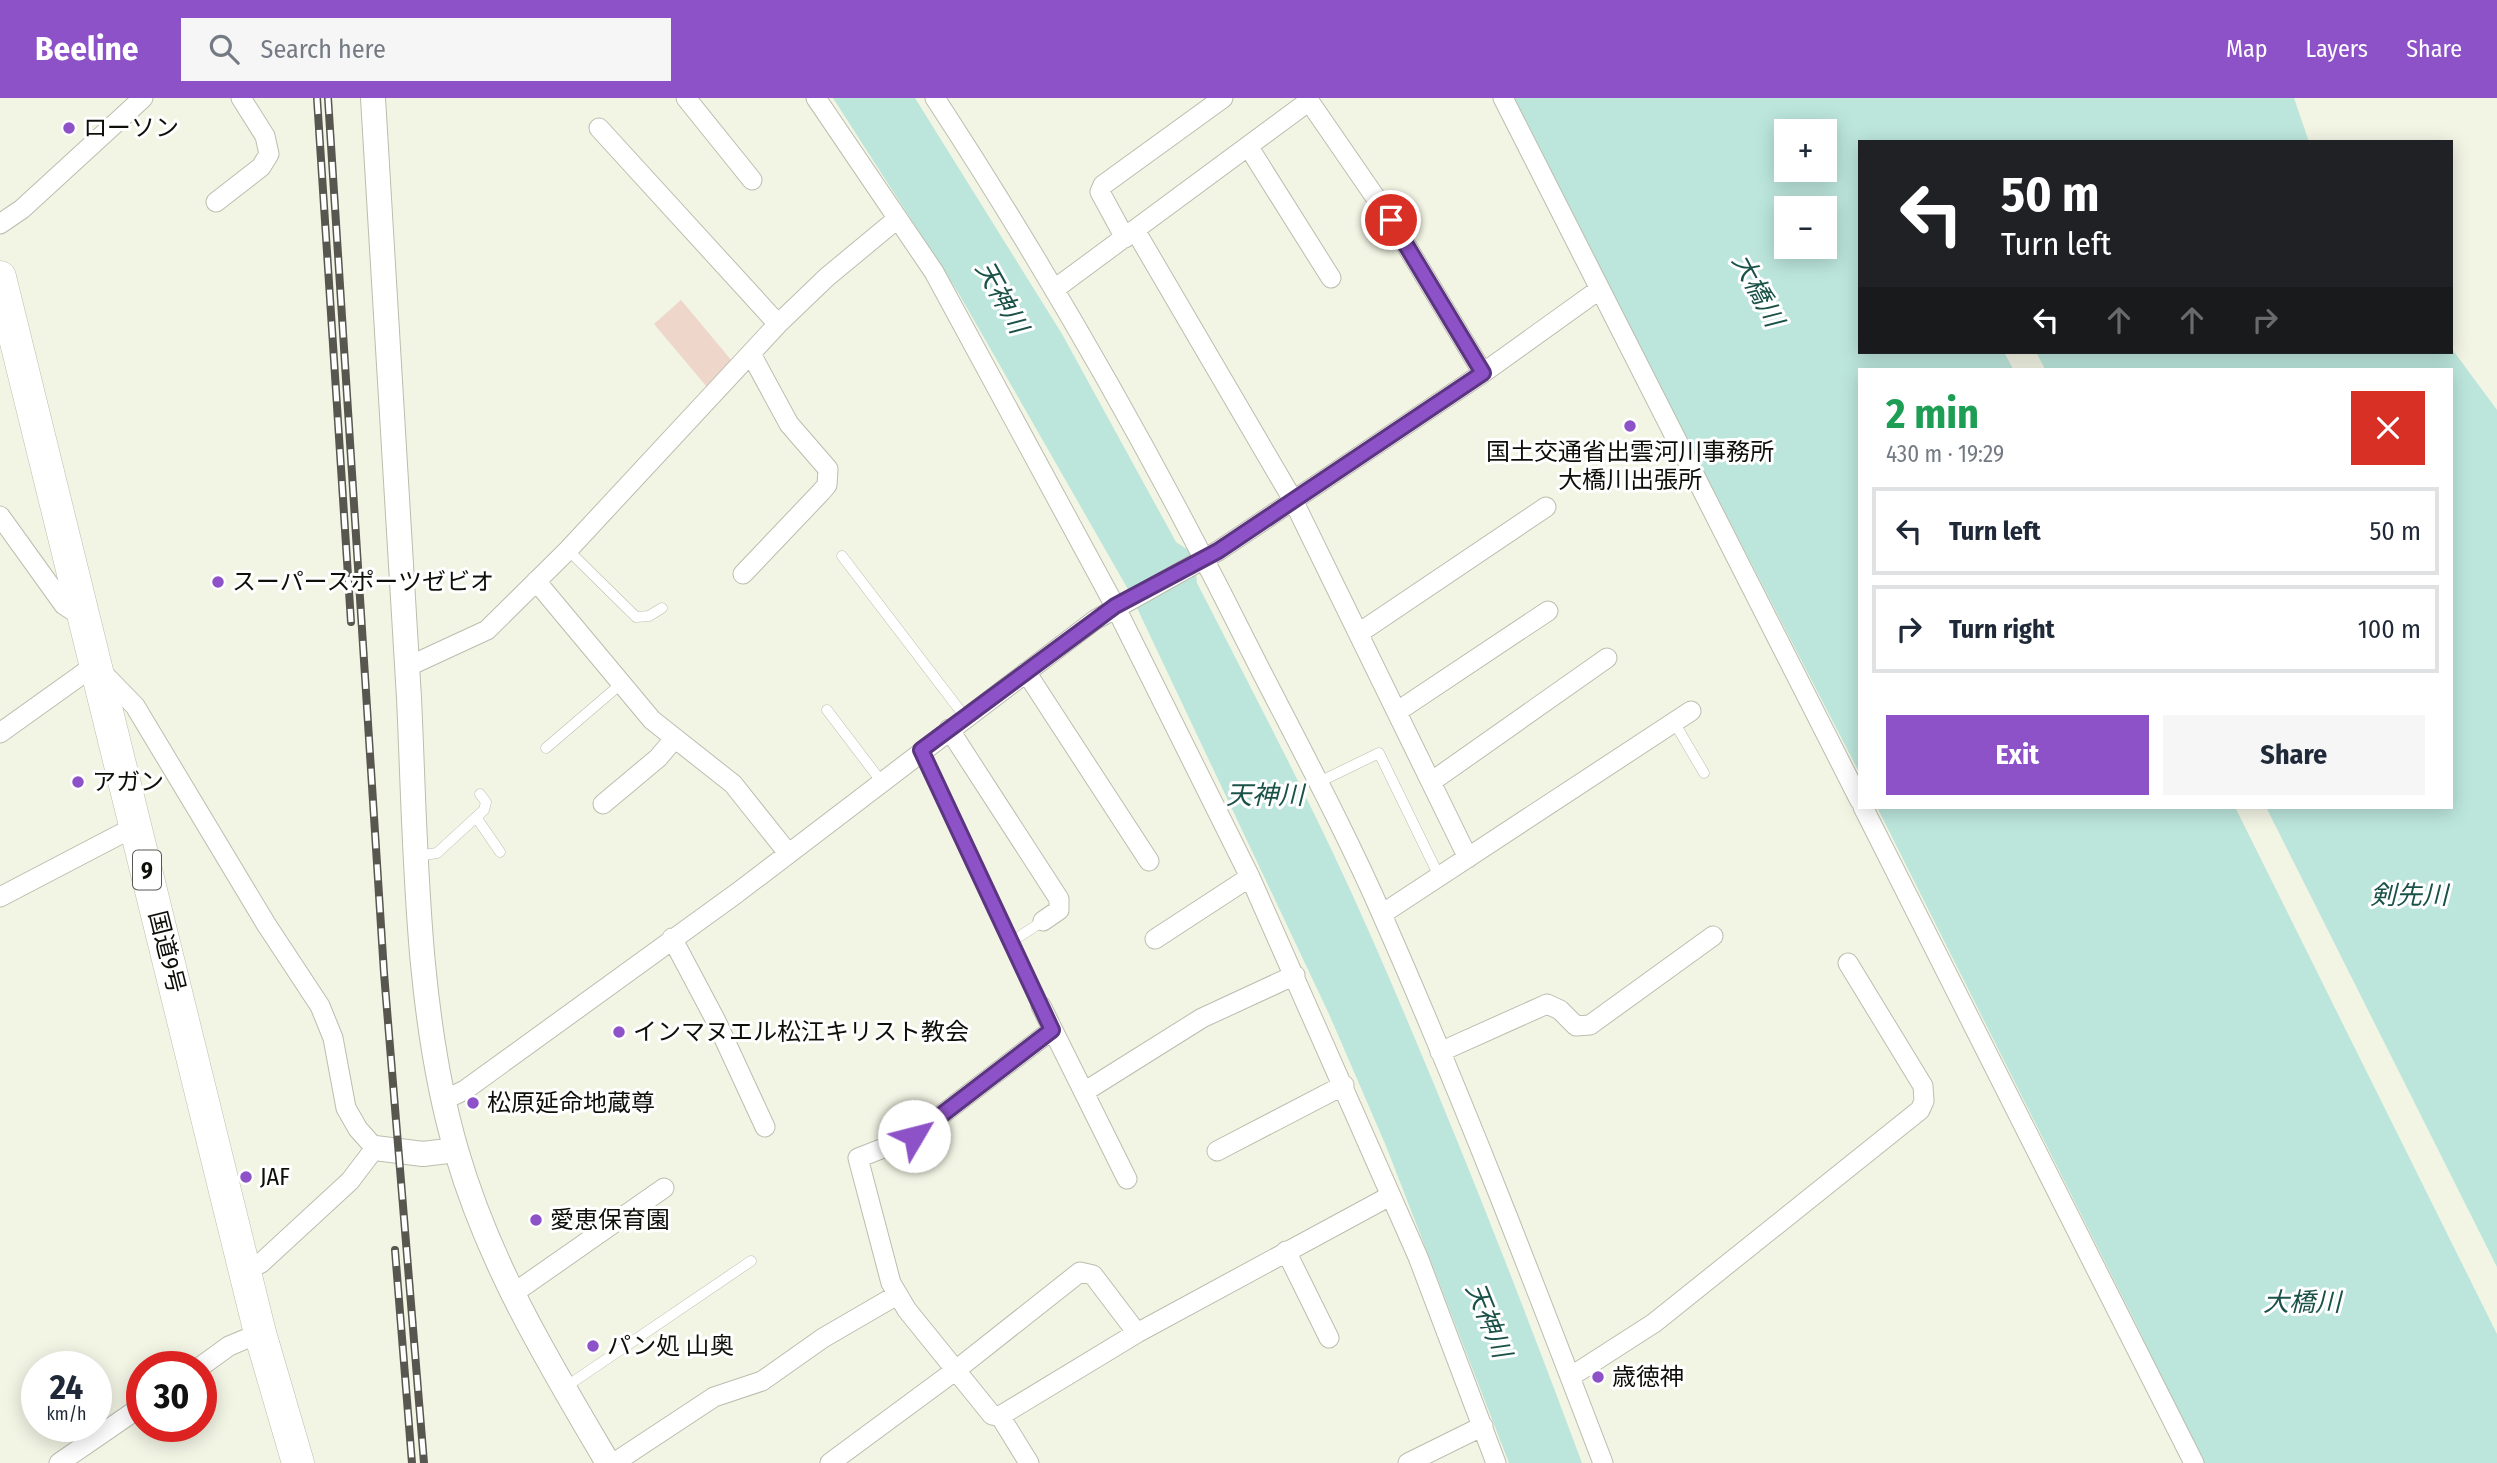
<!DOCTYPE html>
<html lang="en">
<head>
<meta charset="utf-8">
<style>
	:root { --surface:#fff; --page:#f6f6f7; --text:#1f2937; --muted:#747a83; --line:#e0e1e3; --accent:#8e52c8 }
	body { margin:0; font-family:"Fira Sans Condensed","Noto Sans JP",sans-serif; background:var(--page); color:var(--text); height:100vh; display:flex; flex-direction:column; font-size:26px; white-space:nowrap }
	* { box-sizing:border-box; margin:0 }
	p { font-size:23px; color:var(--muted) }
	.icon { flex:none; width:38px; height:38px; fill:none; stroke:currentColor; stroke-width:2; stroke-linecap:round; stroke-linejoin:round }
	.map { position:relative; flex:1; overflow:hidden }
	.drawer { position:absolute; left:1858px; top:270px; width:595px; height:441px; display:flex; flex-direction:column; background:var(--surface); border-radius:0px; box-shadow:0 4px 18px #0003 }
	.drawer>* { flex:none }
	.hud { position:absolute; left:1858px; top:42px; width:595px; height:214px; border-radius:0px; box-shadow:0 4px 18px #0003; background:#202124; color:#fff; overflow:hidden }
	.fabs { position:absolute; left:1774px; top:21px; display:grid; gap:14px }
	.fabs a { display:grid; place-items:center; width:63px; height:63px; border-radius:0px; background:var(--surface); box-shadow:0 4px 18px #0003; font-size:35px }
	.speed { position:absolute; left:21px; top:1253px; display:flex; gap:14px; font-size:35px; font-weight:700; text-align:center }
	.speed>* { display:grid; place-content:center; width:91px; height:91px; border-radius:50%; background:var(--surface); box-shadow:0 4px 18px #0003; line-height:1 }
	.speed small { font-size:18px; font-weight:400 }
	.speed .limit { border:10px solid #d22; background:#fff; color:#111 }
	.pin { position:absolute; display:grid; place-items:center; width:60px; height:60px; color:#fff; margin:-30px; border:4px solid #fff; border-radius:50%; box-shadow:0 2px 7px #0007 }
	.me { position:absolute; width:77px; margin:-38px; rotate:53deg; stroke-linejoin:round; filter:drop-shadow(0 0 5px #0008) }
	.turn { display:flex; align-items:center; gap:24px; height:147px; padding:0 28px; font-size:32px }
	.turn .icon { width:91px; height:91px; stroke-width:2.5 }
	.turn b { display:block; font-size:49px; line-height:60px }
	.lanes { display:flex; align-items:center; height:66px; padding:0 28px; background:#0003; justify-content:center; gap:35px; direction:ltr }
	.lanes .off { opacity:.35 }
	.round { display:grid; place-items:center; flex:none; width:74px; height:74px; border-radius:0px; background:var(--page) }
	.overview { display:flex; align-items:center; justify-content:space-between; height:119px; padding:0 28px }
	h1 { font-size:42px; font-weight:700; line-height:52px; color:#1e9e55 }
	.primary-button { display:flex; gap:14px; margin-top:auto; padding:14px 28px }
	.primary-button a { flex:1; height:80px; border-radius:0px; background:var(--accent); color:#fff; font-size:28px; font-weight:700; line-height:80px; text-align:center }
	.primary-button a+a { background:var(--page); color:var(--text) }
	ul { padding:0; list-style:none }
	li { display:flex; align-items:center; gap:21px; height:88px; margin:0 14px 10px; padding:0 14px; border:4px solid var(--line); border-radius:0px }
	li div { flex:1 }
	li b { display:block; font-size:26px }
	li em { font-style:normal }
	header { display:flex; align-items:center; gap:42px; box-sizing:border-box; height:98px; padding:0 35px; background:var(--accent); color:#fff }
	header strong { font-size:33px }
	nav { display:flex; gap:38px; margin-inline-start:auto; font-size:24px }
	.search { width:490px; height:63px; background:var(--page); display:flex; align-items:center; gap:18px; box-sizing:border-box; padding:0 24px; border-radius:0px; color:var(--muted); font-size:26px }
	.map>svg:first-child { display:block }
	.green { fill:#efd6cb }
	.water { fill:#bce6dc; fill-rule:evenodd }
	.lines { fill:none; stroke-linecap:round; stroke-linejoin:round }
	.service-casing { stroke:#bcbdae; stroke-width:11 }
	.minor-casing { stroke:#bcbdae; stroke-width:21 }
	.tertiary-casing { stroke:#bcbdae; stroke-width:26 }
	.trunk-casing { stroke:#bcbdae; stroke-width:33 }
	.service { stroke:#fff; stroke-width:10 }
	.minor { stroke:#fff; stroke-width:19 }
	.tertiary { stroke:#fff; stroke-width:24 }
	.trunk { stroke:#fff; stroke-width:32 }
	.rail-casing { stroke:#57574f; stroke-width:8 }
	.rail { stroke:#fff; stroke-width:5; stroke-dasharray:16; stroke-linecap:butt }
	.route-casing { stroke:#5c3582; stroke-width:18 }
	.route { stroke:#8e52c8; stroke-width:12 }
	.poi-dot { fill:#8e52c8; stroke:#fff; stroke-width:2.5 }
	.labels { text-anchor:middle; stroke-width:6; stroke-linejoin:round; paint-order:stroke }
	.shield { fill:#fff; stroke:#575754; stroke-width:2 }
	.shield-label { font-size:23px; font-weight:bold; fill:#0f0f0a }
	.poi-label { font-size:24px; fill:#0f0f0a; stroke:#fff; text-anchor:start }
	.street-label { font-size:24px; fill:#0f0f0a; stroke:#fff }
	.water-label { font-size:26px; font-style:italic; fill:#1b5248; stroke:#fff }
</style>
</head>
<body>
<header>
<strong>Beeline</strong>
<div class="search"><svg class="icon" aria-label="search" viewBox="0 0 24 24"><circle cx="10" cy="10" r="6"/><path d="M15 15l6 6"/></svg>Search here</div>
<nav><a>Map</a><a>Layers</a><a>Share</a></nav>
</header>
<div class="map">
<svg width="2497" height="1365" viewBox="0 0 2497 1365">
	<rect width="100%" height="100%" fill="#f2f4e4"/>
	<path class="green" d="M681 202 732 263 707 289 654 226Z"/>
	<path class="water" d="M833 0H915L1062 236 1176 444 1194 456 1197 485C1258 604 1321 723 1374 845 1449 1017 1517 1190 1582 1365H1509L1386 1048 1329 916 1129 493 959 196Z
		M1511 0H2294L2309 44H1860V254H2004L2013 271H1860V676ZM1787 33H1825V72H1787ZM1787 110H1825V149H1787Z
		M2452 251 2497 312V1169L2266 709H2452V271H2045L2036 254H2452Z
		M1877 709H2235L2497 1236V1365H2202L2137 1228Z"/>
	<g class="lines">
		<defs>
			<path id="service" d="M568 452 636 519 649 518 662 510
				M842 458 965 619
				M827 612 881 683
				M1674 624 1704 675
				M546 650 622 585
				M921 653 1041 908
				M1319 684 1379 655 1439 778
				M476 719 500 754
				M418 758 437 755 484 712 486 704 480 696
				M1011 844 1043 823
				M564 1290 751 1163"/>
			<path id="minor" d="M686 0 752 82
				M816 0 934 174 1115 508 1250 779 1418 1159 1496 1365
				M935 0C1054 182 1160 370 1257 565 1300 649 1345 732 1383 819 1462 998 1533 1182 1603 1365
				M1307 0 1391 122 1483 275
				M1503 0 1860 703
				M599 30 778 226
				M1248 48 1331 180
				M216 104 261 69 269 56 265 38 241 0
				M0 126 22 111 143 0
				M1135 132 1293 402 1468 760
				M1125 140 1100 94 1103 87 1223 0
				M1056 190 1309 3
				M0 418 64 507 81 518
				M743 476 821 394 827 387 828 371 789 326 751 256
				M536 483 652 622 733 686 788 755
				M1359 535 1546 409
				M407 569 487 532 568 452 778 226 827 179 897 121
				M1026 574 1149 763
				M1398 613 1548 513
				M949 631 1059 801V812L1043 823
				M0 635 95 567 135 608 266 826 320 908 333 940 346 1010 358 1031 375 1050 350 1083 261 1165 245 1174
				M1431 684 1607 560
				M603 706 658 660 675 640
				M1863 709 2194 1365
				M0 799 136 728
				M1382 816 1691 613
				M672 840 716 923 765 1029
				M1155 841 1250 779
				M1041 908 1127 1081
				M1052 932 914 1038 858 1060 891 1185 907 1212 992 1317 1000 1318 1137 1235 1390 1098
				M1440 954 1547 906 1560 912 1576 928 1590 927 1713 838
				M1084 994 1202 920 1295 877
				M444 1002 465 992 737 795 1095 522 1218 453 1483 275 1600 191
				M1217 1053 1344 987
				M1286 1153 1329 1240
				M511 1197 664 1090
				M200 1269 229 1248 260 1235
				M1570 1279 1654 1225 1920 1012 1924 1003 1923 988 1848 865
				M1000 1318 1029 1365
				M59 1365 142 1308
				M614 1365 714 1299 762 1283 823 1240 897 1197
				M830 1365 956 1272 1080 1174 1093 1177 1137 1235
				M1408 1365 1483 1328"/>
			<path id="tertiary" d="M373 0C384 200 398 400 409 600 416 747 415 913 457 1055 490 1168 549 1265 608 1365
				M375 1050 423 1056 456 1052"/>
			<path id="trunk" d="M0 179 260 1235 298 1365"/>
		</defs>
		<use href="#service" class="service-casing"/>
		<use href="#minor" class="minor-casing"/>
		<use href="#tertiary" class="tertiary-casing"/>
		<use href="#trunk" class="trunk-casing"/>
		<use href="#service" class="service"/>
		<use href="#minor" class="minor"/>
		<use href="#tertiary" class="tertiary"/>
		<use href="#trunk" class="trunk"/>
		<defs>
			<path id="rail" d="M317 0 351 524
				M328 0 384 875 424 1365
				M395 1152 412 1365"/>
		</defs>
		<use href="#rail" class="rail-casing"/>
		<use href="#rail" class="rail"/>
	</g>
	<g class="lines">
		<defs>
			<path id="route" d="M914 1038 1052 932 921 652 1115 508 1218 453 1483 275 1391 122"/>
		</defs>
		<use href="#route" class="route-casing"/>
		<use href="#route" class="route"/>
	</g>
	<g class="poi-dot">
		<circle cx="69" cy="30" r="7"/>
		<circle cx="1630" cy="328" r="7"/>
		<circle cx="218" cy="484" r="7"/>
		<circle cx="78" cy="684" r="7"/>
		<circle cx="619" cy="934" r="7"/>
		<circle cx="473" cy="1005" r="7"/>
		<circle cx="246" cy="1079" r="7"/>
		<circle cx="536" cy="1122" r="7"/>
		<circle cx="593" cy="1248" r="7"/>
		<circle cx="1598" cy="1279" r="7"/>
	</g>
	<g class="labels">
		<rect class="shield" x="133" y="752.5" width="28" height="39" rx="5"/>
		<g class="shield-label">
			<text x="147" y="780">9</text>
		</g>
		<g class="poi-label">
			<text x="83" y="38">ローソン</text>
			<text x="1630" y="362" text-anchor="middle">国土交通省出雲河川事務所<tspan x="1630" dy="28">大橋川出張所</tspan></text>
			<text x="232" y="492">スーパースポーツゼビオ</text>
			<text x="92" y="692">アガン</text>
			<text x="633" y="942">インマヌエル松江キリスト教会</text>
			<text x="487" y="1013">松原延命地蔵尊</text>
			<text x="260" y="1087">JAF</text>
			<text x="550" y="1130">愛恵保育園</text>
			<text x="607" y="1256">パン処 山奥</text>
			<text x="1612" y="1287">歳徳神</text>
		</g>
		<g class="street-label">
			<text transform="translate(167 854) rotate(76)" y="8">国道9号</text>
		</g>
		<g class="water-label">
			<text transform="translate(1758 192) rotate(62)" y="9">大橋川</text>
			<text transform="translate(1002 199) rotate(61)" y="9">天神川</text>
			<text x="1265" y="706">天神川</text>
			<text x="2409" y="806">剣先川</text>
			<text x="2302" y="1213">大橋川</text>
			<text transform="translate(1489 1222) rotate(68)" y="9">天神川</text>
		</g>
	</g>
</svg>
<div class="fabs">
<a>+</a>
<a>−</a>
</div>
<div class="speed"><div>24<small>km/h</small></div><div class="limit">30</div></div>
<div class="pin" style="left:1391px;top:122px;background:#d93025"><svg class="icon" aria-label="arrive" viewBox="0 0 24 24"><path d="M6 21V4h12l-3 4 3 4H6"/></svg></div>
<svg class="me" style="left:914px;top:1038px" viewBox="-20 -20 40 40"><circle r="19" fill="#fff"/><path d="M0-13L10 11 0 6-10 11z" fill="#8e52c8"/></svg>
<div class="hud">
<div class="turn"><svg class="icon" aria-label="left" viewBox="0 0 24 24"><path d="M17 20v-9H6M10 6l-5 5 5 5"/></svg><div><b>50 m</b>Turn left</div></div>
<div class="lanes"><svg class="icon" aria-label="left" viewBox="0 0 24 24"><path d="M17 20v-9H6M10 6l-5 5 5 5"/></svg><svg class="icon off" aria-label="ahead" viewBox="0 0 24 24"><path d="M12 20V5M6 11l6-6 6 6"/></svg><svg class="icon off" aria-label="ahead" viewBox="0 0 24 24"><path d="M12 20V5M6 11l6-6 6 6"/></svg><svg class="icon off" aria-label="right" viewBox="0 0 24 24"><path d="M7 20v-9h11M14 6l5 5-5 5"/></svg></div>
</div>
<section class="drawer">
<div class="overview"><div><h1>2 min</h1><p>430 m · 19:29</p></div><a class="round" style="background:#d93025;color:#fff"><svg class="icon" aria-label="close" viewBox="0 0 24 24"><path d="M6 6l12 12M18 6L6 18"/></svg></a></div>
<ul>
<li><svg class="icon" aria-label="left" viewBox="0 0 24 24"><path d="M17 20v-9H6M10 6l-5 5 5 5"/></svg><div><b>Turn left</b></div><em>50 m</em></li>
<li><svg class="icon" aria-label="right" viewBox="0 0 24 24"><path d="M7 20v-9h11M14 6l5 5-5 5"/></svg><div><b>Turn right</b></div><em>100 m</em></li>
</ul>
<div class="primary-button"><a>Exit</a><a>Share</a></div>
</section>
</div>
</body>
</html>
